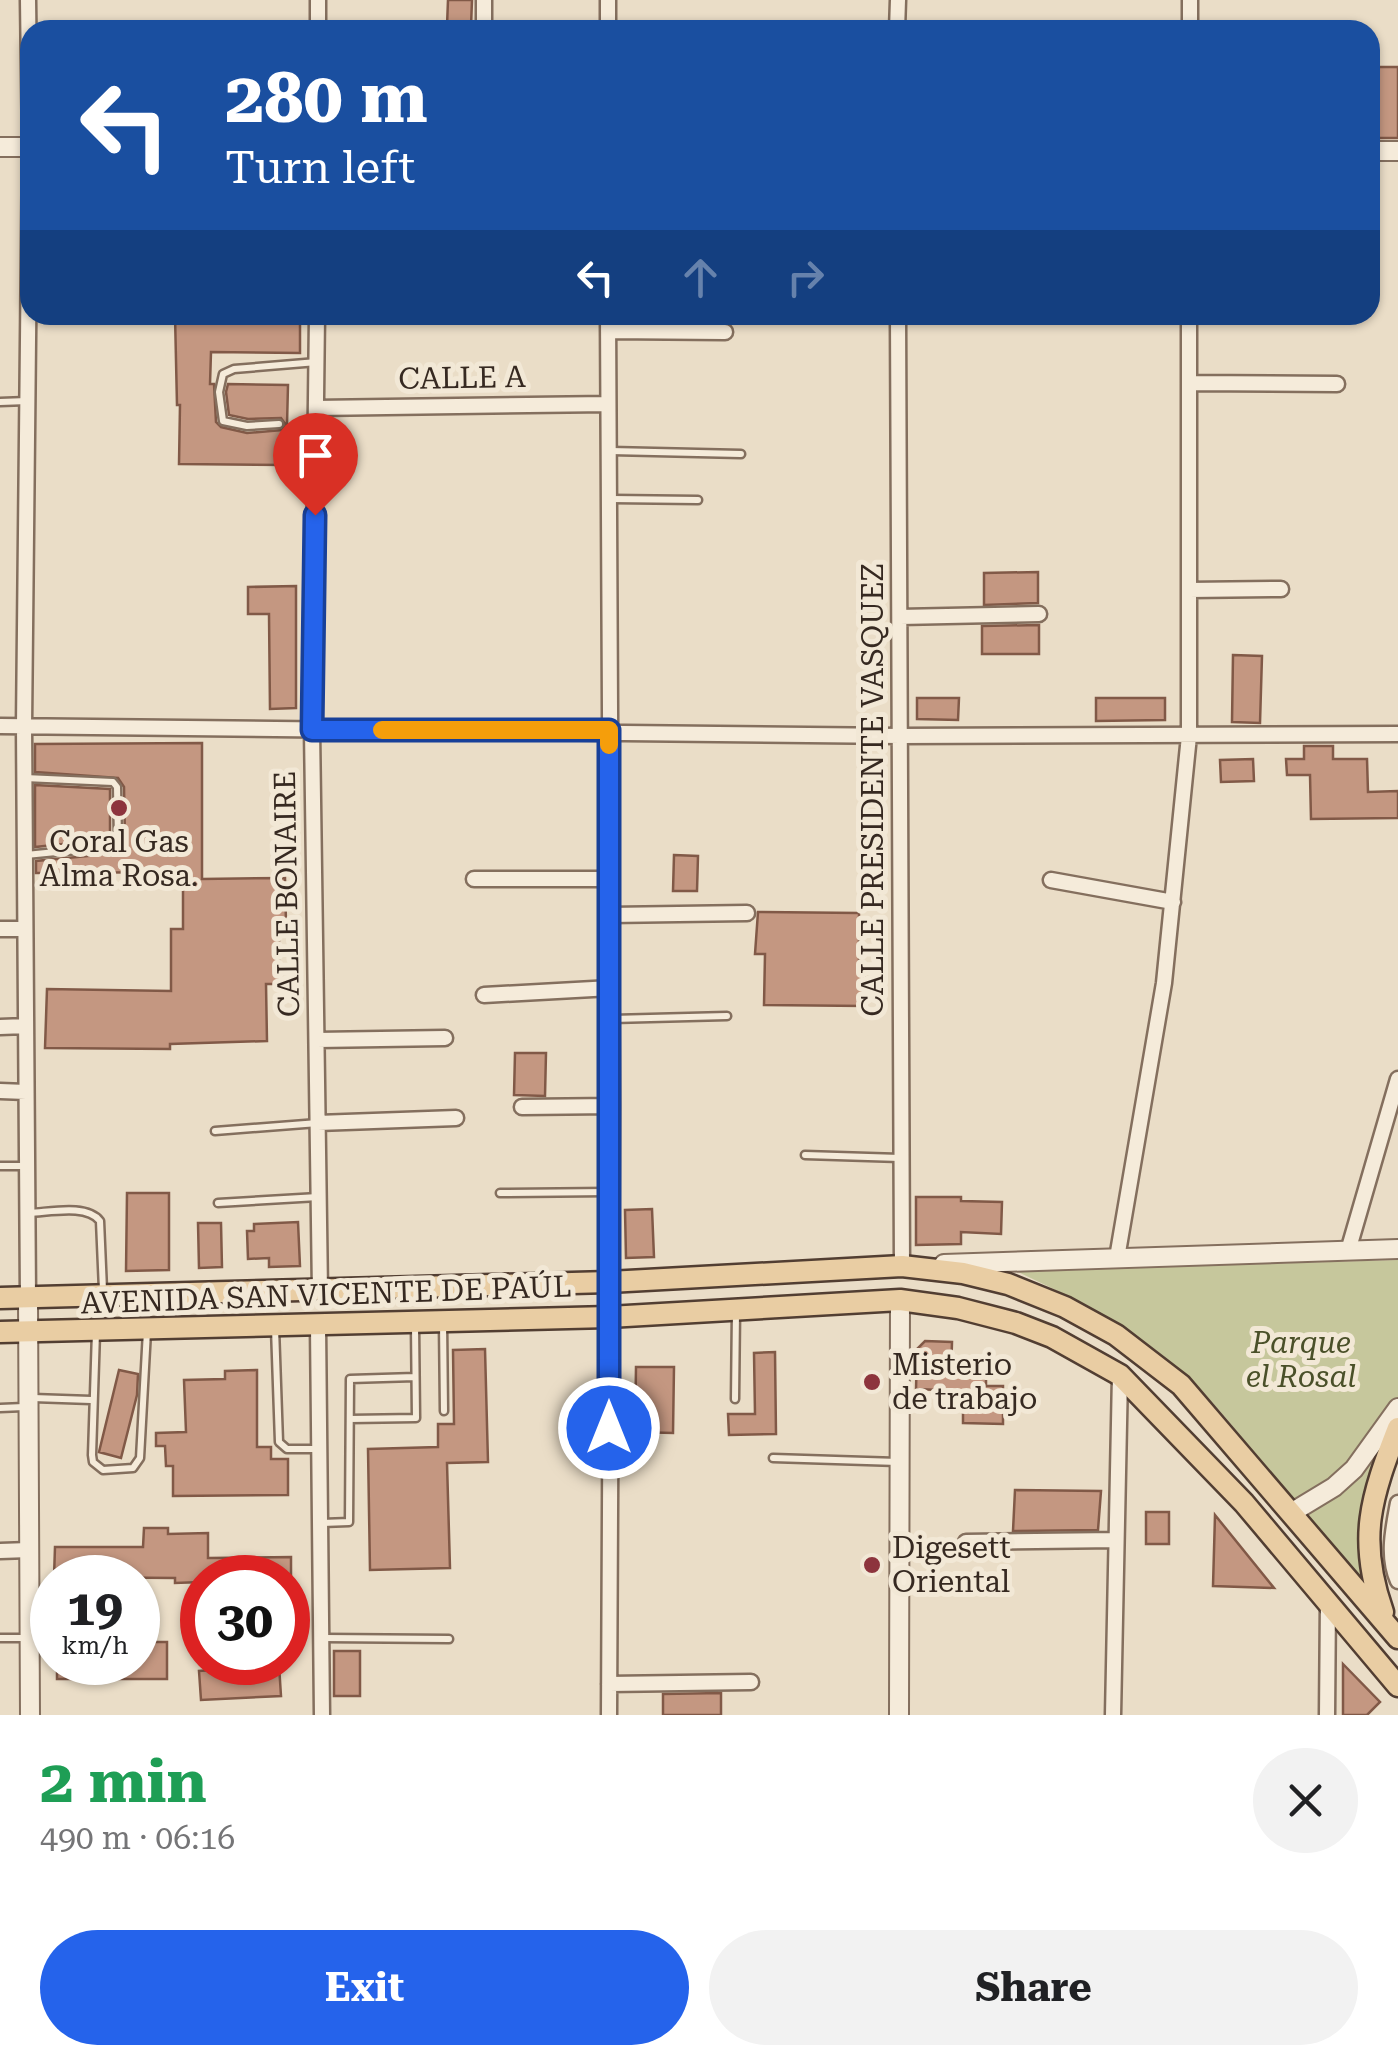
<!DOCTYPE html>
<html lang="en">
<head>
<meta charset="utf-8">
<style>
	:root { --surface:#fff; --page:#f2f2f2; --text:#202124; --muted:#757577; --accent:#2563eb }
	body { margin:0; font-family:"Roboto Serif",serif; background:var(--page); color:var(--text); height:100vh; display:flex; flex-direction:column; font-size:38px; white-space:nowrap }
	* { box-sizing:border-box; margin:0 }
	p { font-size:32px; color:var(--muted) }
	.icon { flex:none; width:55px; height:55px; fill:none; stroke:currentColor; stroke-width:2; stroke-linecap:round; stroke-linejoin:round }
	.map { position:relative; height:1715px; overflow:hidden }
	.side { display:flex; flex-direction:column; background:var(--surface); flex:1 }
	.side>* { flex:none }
	.guide { position:absolute; left:20px; top:20px; width:1360px; height:305px; border-radius:30px; box-shadow:0 2px 8px #0004; background:#1a4fa0; color:#fff; overflow:hidden }
	.speed { position:absolute; left:30px; top:1555px; display:flex; gap:20px; font-size:50px; font-weight:700; text-align:center }
	.speed>* { display:grid; place-content:center; width:130px; height:130px; border-radius:50%; background:var(--surface); box-shadow:0 2px 8px #0004; line-height:1 }
	.speed small { font-size:25px; font-weight:400 }
	.speed .limit { border:15px solid #d22; background:#fff; color:#111 }
	.pin { position:absolute; display:grid; place-items:center; width:85px; height:85px; color:#fff; margin:-102px -42px; border-radius:50% 50% 50% 0; rotate:-45deg; box-shadow:0 0 10px #0007 }
	.pin .icon { rotate:45deg }
	.me { position:absolute; width:110px; margin:-55px; rotate:0deg; stroke-linejoin:round; filter:drop-shadow(0 0 8px #0008) }
	.turn { display:flex; align-items:center; gap:35px; height:210px; padding:0 40px; font-size:45px }
	.turn .icon { width:130px; height:130px; stroke-width:2.5 }
	.turn b { display:block; font-size:70px; line-height:85px }
	.lanes { display:flex; align-items:center; height:95px; padding:0 40px; background:#0003; justify-content:center; gap:50px; direction:ltr }
	.lanes .off { opacity:.35 }
	.round { display:grid; place-items:center; flex:none; width:105px; height:105px; border-radius:52px; background:var(--page) }
	.headline { display:flex; align-items:center; justify-content:space-between; height:170px; padding:0 40px }
	h1 { font-size:60px; font-weight:700; line-height:75px; color:#1e9e55 }
	.button { display:flex; gap:20px; margin-top:auto; padding:20px 40px }
	.button a { flex:1; height:115px; border-radius:60px; background:var(--accent); color:#fff; font-size:40px; font-weight:700; line-height:115px; text-align:center }
	.button a+a { background:var(--page); color:var(--text) }
	.map>svg:first-child { display:block }
	.green { fill:#c6c79c }
	.building { fill:#c49781; stroke:#815947; stroke-width:2.5 }
	.lines { fill:none; stroke-linecap:round; stroke-linejoin:round }
	.service-casing { stroke:#846f5e; stroke-width:11 }
	.minor-casing { stroke:#846f5e; stroke-width:19 }
	.tertiary-casing { stroke:#846f5e; stroke-width:22 }
	.primary-casing { stroke:#523e32; stroke-width:25 }
	.service { stroke:#f5ebda; stroke-width:6 }
	.minor { stroke:#f5ebda; stroke-width:14 }
	.tertiary { stroke:#f5ebda; stroke-width:18 }
	.primary { stroke:#e9cda3; stroke-width:20 }
	.route-casing { stroke:#184099; stroke-width:25 }
	.route { stroke:#2563eb; stroke-width:18 }
	.slow { stroke:#f59e0b; stroke-width:18 }
	.poi-dot { fill:#8d343d; stroke:#f2e8d6; stroke-width:4 }
	.labels { text-anchor:middle; stroke-width:10; stroke-linejoin:round; paint-order:stroke }
	.street-label { font-size:30px; fill:#362921; stroke:#f2e8d6 }
	.poi-label { font-size:30px; fill:#362921; stroke:#f2e8d6; text-anchor:start }
	.park-label { font-size:30px; font-style:italic; fill:#4a5029; stroke:#f2e8d6 }
</style>
</head>
<body>
<div class="map">
<svg width="1398" height="1715" viewBox="0 0 1398 1715">
	<rect width="100%" height="100%" fill="#eaddc7"/>
	<path class="green" d="M1398 1260V1397L1349 1466 1295 1505C1263 1465 1232 1422 1197 1386 1146 1334 1080 1301 1016 1271Z
		M1378 1451 1359 1521 1361 1578 1307 1515 1352 1484Z"/>
	<path class="building" d="M448 0H472L471 27 447 26Z
		M1370 67H1398V138H1370Z
		M175 315H300V353L211 352 210 384H214L216 422 221 427 247 433 282 430 286 425 281 418 248 419 229 415 226 392 228 384 288 385 286 465 179 464 180 405H177Z
		M1038 572V603L984 605V573Z
		M296 586V708L270 709 269 614H248V587Z
		M1039 625V654H982V626Z
		M1233 655 1262 656 1260 723 1232 722Z
		M917 698H959L958 720 917 719Z
		M1096 698H1165V720L1096 721Z
		M202 743V879L285 878 286 923H279V984H266L267 1041 170 1044V1049L45 1048 47 989 171 991V929H183V872L36 873V861L108 854 119 850 125 839 124 787 118 778 35 772V744Z
		M1304 746H1333V759H1367L1368 792 1398 791V818L1311 819 1310 775H1287L1286 759H1304Z
		M1253 759 1254 781 1221 782 1220 760Z
		M35 785 110 789V839L35 847Z
		M674 855 698 856 697 891H673Z
		M758 912 859 913V966H865L864 1006 764 1005 765 954H755Z
		M515 1053H546L545 1096 514 1095Z
		M127 1193H169V1270L126 1271Z
		M916 1197H961V1201L1002 1202 1001 1234 961 1232V1244L916 1245Z
		M652 1209 654 1257 626 1258 625 1210Z
		M298 1222 300 1266 269 1267V1258L248 1259 247 1231H254V1224Z
		M198 1223H221L222 1267 199 1268Z
		M925 1341 952 1342 951 1375 986 1376V1386H1003V1424L963 1423V1391L916 1389 917 1349Z
		M485 1349 488 1462 447 1463 450 1568 370 1570 368 1449 438 1447V1424H454L453 1350Z
		M775 1352 776 1434 729 1435 728 1414H755L754 1353Z
		M636 1367H674L673 1433 635 1432Z
		M119 1370 138 1374 137 1395 121 1458 99 1452Z
		M257 1370V1447H271V1459H288V1495L173 1496V1466H166L165 1446H156V1433L186 1432 184 1380 225 1379V1371Z
		M1015 1490 1101 1491 1098 1530 1013 1531Z
		M1146 1512H1169V1544H1146Z
		M1215 1515 1274 1588 1213 1586Z
		M144 1528H168V1534L208 1533V1558L291 1557V1578H202V1582L175 1583V1578L54 1577 55 1547H143Z
		M138 1642H167V1679H57V1662H138Z
		M334 1651H360V1696H334Z
		M1343 1664 1380 1702 1367 1715H1343Z
		M279 1665 281 1696 201 1700 199 1671Z
		M721 1693V1715H663V1694Z"/>
	<g class="lines">
		<defs>
			<path id="service" d="M0 402 27 401
				M279 424 247 426 223 421 219 392 223 374 234 369 317 362
				M611 451 741 454
				M612 499 698 500
				M25 778 113 782 117 787 118 839 114 845 106 847 26 855
				M612 1019 727 1016
				M215 1131 318 1123
				M805 1155 900 1158
				M0 1166H26
				M500 1193 609 1192
				M218 1203 318 1197
				M30 1213C51 1212 87 1204 100 1221L103 1290
				M443 1323 444 1411
				M275 1328 279 1442 287 1449H319
				M96 1332 92 1455 93 1462 103 1470 133 1468 140 1458 147 1331
				M33 1398 91 1400
				M735 1399 736 1311
				M0 1408 24 1407
				M350 1419 416 1418 415 1326
				M773 1458 898 1462
				M322 1523 349 1522 350 1379 415 1377
				M0 1638H28
				M324 1638 449 1639"/>
			<path id="minor" d="M318 30V0
				M484 30V0
				M608 30V0
				M897 30 898 0
				M1190 30V0
				M317 315 312 730 320 1292
				M608 315 612 1106 609 1715
				M898 315 902 1266
				M608 331 725 332
				M1189 383 1337 384
				M316 408 608 404
				M1189 590 1281 589
				M900 617 1039 614
				M0 726 900 736 1398 734
				M474 879H610
				M1051 880 1173 902
				M610 915 747 913
				M0 929H25
				M484 995 611 988
				M0 1027 26 1026
				M317 1040 445 1038
				M0 1091 26 1092
				M522 1107 612 1106
				M318 1123 456 1118
				M1348 1251 1398 1079
				M1117 1258 1164 983 1189 736V315
				M28 1298 24 726 30 147 28 0
				M318 1327 322 1715
				M1398 1503C1393 1530 1387 1556 1398 1581
				M966 1542 1116 1540
				M0 1551 29 1550
				M609 1684 751 1682
				M1113 1715 1120 1375
				M1327 1715 1328 1601"/>
			<path id="tertiary" d="M0 147H30
				M1370 151H1398
				M944 1264 1398 1249
				M28 1298 30 1715
				M1291 1513 1334 1487 1354 1469 1398 1408
				M899 1715 900 1300"/>
			<path id="primary" d="M0 1298 609 1282 902 1266 963 1273 1008 1284 1065 1307 1116 1335 1181 1385 1398 1638
				M0 1332 609 1317 900 1300 958 1308 1016 1323 1052 1337 1120 1375 1244 1503 1398 1686
				M1383 1612C1357 1539 1371 1497 1398 1428"/>
		</defs>
		<use href="#service" class="service-casing"/>
		<use href="#minor" class="minor-casing"/>
		<use href="#tertiary" class="tertiary-casing"/>
		<use href="#primary" class="primary-casing"/>
		<use href="#service" class="service"/>
		<use href="#minor" class="minor"/>
		<use href="#tertiary" class="tertiary"/>
		<use href="#primary" class="primary"/>
	</g>
	<g class="lines">
		<defs>
			<path id="route" d="M315 515 312 730H609V1428"/>
		</defs>
		<use href="#route" class="route-casing"/>
		<use href="#route" class="route"/>
		<path class="slow" d="M382 730H609V745"/>
	</g>
	<g class="poi-dot">
		<circle cx="119" cy="808" r="10"/>
		<circle cx="872" cy="1382" r="10"/>
		<circle cx="872" cy="1565" r="10"/>
	</g>
	<g class="labels">
		<g class="street-label">
			<text transform="translate(462 378) rotate(-1)" y="10">CALLE A</text>
			<text transform="translate(873 790) rotate(-90)" y="10">CALLE PRESIDENTE VASQUEZ</text>
			<text transform="translate(287 894) rotate(-91)" y="10">CALLE BONAIRE</text>
			<text transform="translate(326 1295) rotate(-2)" y="10">AVENIDA SAN VICENTE DE PAÚL</text>
		</g>
		<g class="poi-label">
			<text x="119" y="852" text-anchor="middle">Coral Gas<tspan x="119" dy="34">Alma Rosa.</tspan></text>
			<text x="892" y="1375">Misterio<tspan x="892" dy="34">de trabajo</tspan></text>
			<text x="892" y="1558">Digesett<tspan x="892" dy="34">Oriental</tspan></text>
		</g>
		<g class="park-label">
			<text x="1301" y="1353">Parque<tspan x="1301" dy="34">el Rosal</tspan></text>
		</g>
	</g>
</svg>
<div class="speed"><div>19<small>km/h</small></div><div class="limit">30</div></div>
<div class="pin" style="left:315px;top:515px;background:#d93025"><svg class="icon" aria-label="arrive" viewBox="0 0 24 24"><path d="M6 21V4h12l-3 4 3 4H6"/></svg></div>
<svg class="me" style="left:609px;top:1428px" viewBox="-20 -20 40 40"><circle r="17" fill="#2563eb" stroke="#fff" stroke-width="3"/><path d="M0-11L8 9 0 5-8 9z" fill="#fff"/></svg>
<div class="guide">
<div class="turn"><svg class="icon" aria-label="left" viewBox="0 0 24 24"><path d="M17 20v-9H6M10 6l-5 5 5 5"/></svg><div><b>280 m</b>Turn left</div></div>
<div class="lanes"><svg class="icon" aria-label="left" viewBox="0 0 24 24"><path d="M17 20v-9H6M10 6l-5 5 5 5"/></svg><svg class="icon off" aria-label="ahead" viewBox="0 0 24 24"><path d="M12 20V5M6 11l6-6 6 6"/></svg><svg class="icon off" aria-label="right" viewBox="0 0 24 24"><path d="M7 20v-9h11M14 6l5 5-5 5"/></svg></div>
</div>
</div>
<section class="side">
<div class="headline"><div><h1>2 min</h1><p>490 m · 06:16</p></div><a class="round"><svg class="icon" aria-label="close" viewBox="0 0 24 24"><path d="M6 6l12 12M18 6L6 18"/></svg></a></div>
<div class="button"><a>Exit</a><a>Share</a></div>
</section>
</body>
</html>
